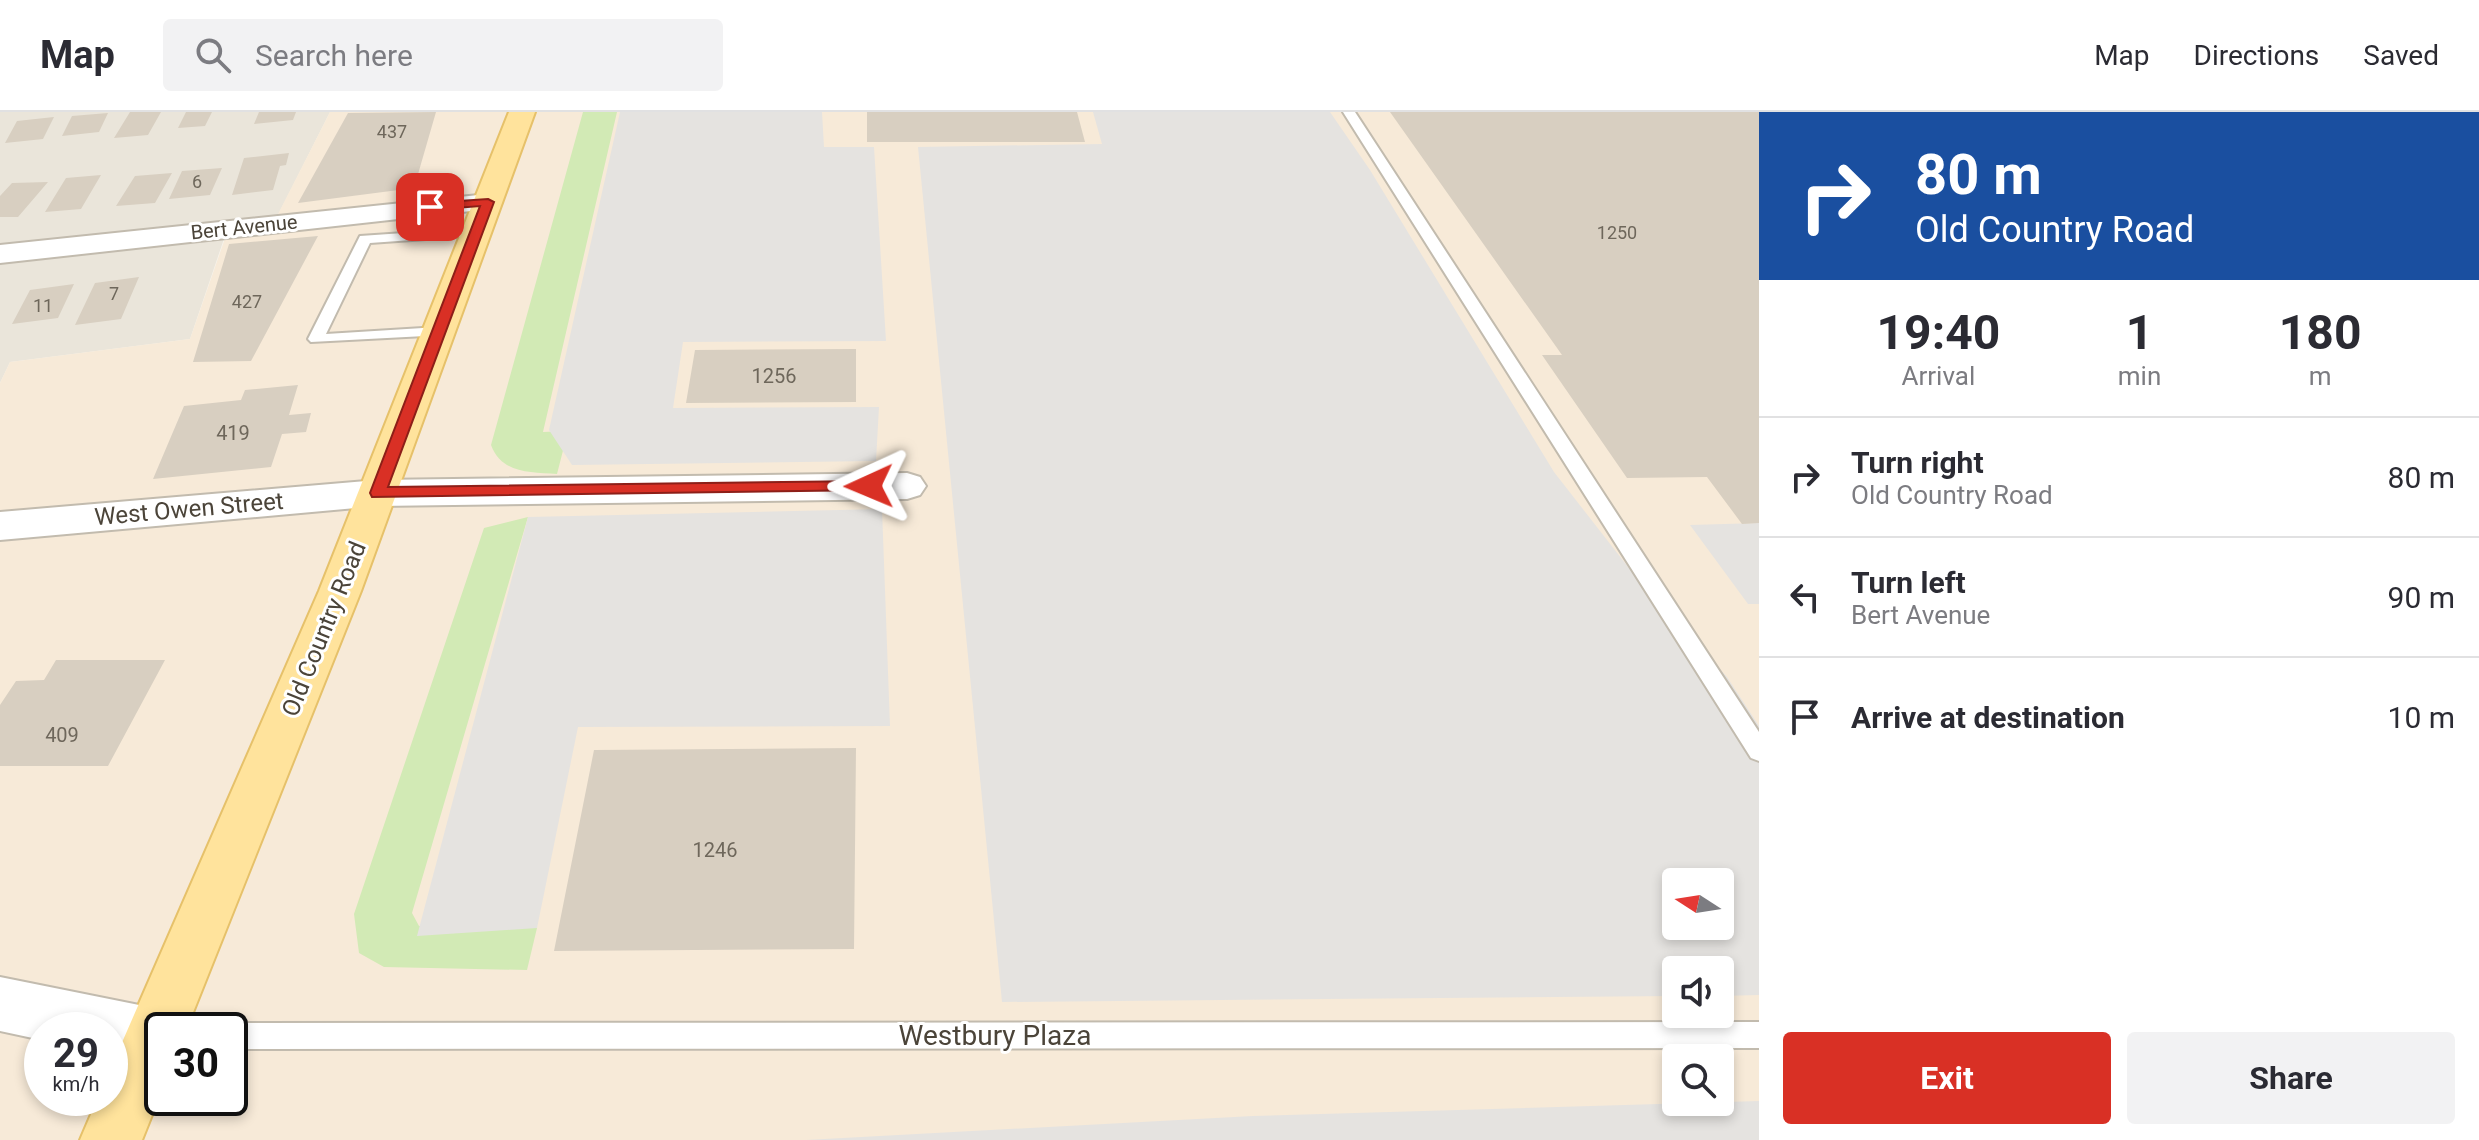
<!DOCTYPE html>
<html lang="en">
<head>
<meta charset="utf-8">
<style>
	:root { --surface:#fff; --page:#f2f2f3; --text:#2b2b33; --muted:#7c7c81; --line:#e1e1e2; --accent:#d93025 }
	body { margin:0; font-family:Roboto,sans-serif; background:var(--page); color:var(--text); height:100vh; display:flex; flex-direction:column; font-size:30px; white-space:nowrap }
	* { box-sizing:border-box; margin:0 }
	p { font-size:26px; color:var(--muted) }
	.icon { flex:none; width:44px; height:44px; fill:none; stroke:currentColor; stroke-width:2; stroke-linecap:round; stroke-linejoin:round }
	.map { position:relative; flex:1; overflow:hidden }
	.sheet { display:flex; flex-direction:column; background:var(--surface); width:720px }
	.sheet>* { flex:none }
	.banner { background:#1a4fa0; color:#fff; overflow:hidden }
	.needle { width:52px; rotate:282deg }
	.controls { position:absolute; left:1662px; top:756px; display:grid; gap:16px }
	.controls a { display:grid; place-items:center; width:72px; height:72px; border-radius:8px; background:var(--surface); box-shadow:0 4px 12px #0003; font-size:40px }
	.speed { position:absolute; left:24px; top:900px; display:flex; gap:16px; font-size:40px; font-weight:700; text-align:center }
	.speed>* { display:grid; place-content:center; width:104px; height:104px; border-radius:50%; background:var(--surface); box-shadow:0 4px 12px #0003; line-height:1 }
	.speed small { font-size:20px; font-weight:400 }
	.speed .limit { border:4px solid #111; border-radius:12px; background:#fff; color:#111 }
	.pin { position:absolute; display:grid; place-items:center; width:68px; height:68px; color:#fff; margin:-34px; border-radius:16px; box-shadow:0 4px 12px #0006 }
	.me { position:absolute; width:88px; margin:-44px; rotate:269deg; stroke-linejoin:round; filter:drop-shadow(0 0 6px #0008) }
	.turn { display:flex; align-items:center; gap:28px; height:168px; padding:0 24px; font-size:36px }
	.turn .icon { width:104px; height:104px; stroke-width:2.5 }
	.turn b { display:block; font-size:56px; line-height:68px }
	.eta { display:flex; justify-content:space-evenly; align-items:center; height:136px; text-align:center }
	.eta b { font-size:48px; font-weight:700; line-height:56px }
	.button { display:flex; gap:16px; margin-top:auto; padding:16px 24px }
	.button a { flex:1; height:92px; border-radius:8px; background:var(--accent); color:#fff; font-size:32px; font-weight:700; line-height:92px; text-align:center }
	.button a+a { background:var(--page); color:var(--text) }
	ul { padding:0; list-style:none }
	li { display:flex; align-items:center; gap:24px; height:120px; padding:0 24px; border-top:2px solid var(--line) }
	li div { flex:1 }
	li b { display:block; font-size:30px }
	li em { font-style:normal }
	header { display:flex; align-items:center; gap:48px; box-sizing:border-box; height:112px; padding:0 40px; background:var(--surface); border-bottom:2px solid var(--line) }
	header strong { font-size:38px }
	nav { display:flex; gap:44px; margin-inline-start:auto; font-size:28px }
	.search { width:560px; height:72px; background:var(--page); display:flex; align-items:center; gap:20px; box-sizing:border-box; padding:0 28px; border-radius:8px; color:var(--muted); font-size:30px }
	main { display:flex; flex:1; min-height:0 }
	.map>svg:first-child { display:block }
	.residential { fill:#eae5da }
	.commercial { fill:#f7ead8; fill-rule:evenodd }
	.green { fill:#d2eab5 }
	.parking { fill:#e5e3e0; fill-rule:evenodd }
	.building { fill:#d8cfc1 }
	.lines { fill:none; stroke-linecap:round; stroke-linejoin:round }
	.service-casing { stroke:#c2bbae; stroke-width:4 }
	.minor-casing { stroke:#c2bbae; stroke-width:4 }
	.primary-casing { stroke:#e6c16a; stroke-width:4 }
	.service { fill:#fff; fill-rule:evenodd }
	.minor { fill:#fff; fill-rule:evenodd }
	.primary { fill:#ffe39c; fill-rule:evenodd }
	.route { fill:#d93025; stroke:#8d1f18; stroke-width:2 }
	.labels { text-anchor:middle; stroke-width:6; stroke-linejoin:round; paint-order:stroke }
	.far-number-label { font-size:18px; fill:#6e675b }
	.far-street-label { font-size:20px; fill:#4b4439; stroke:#fff }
	.number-label { font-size:20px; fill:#6e675b }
	.street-label { font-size:24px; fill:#4b4439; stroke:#fff }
	.near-street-label { font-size:28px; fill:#4b4439; stroke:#fff }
</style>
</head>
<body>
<header>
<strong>Map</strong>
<div class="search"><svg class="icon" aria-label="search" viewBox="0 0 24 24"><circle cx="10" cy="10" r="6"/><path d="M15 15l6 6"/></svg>Search here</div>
<nav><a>Map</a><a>Directions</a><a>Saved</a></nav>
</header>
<main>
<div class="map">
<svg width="1759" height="1028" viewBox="0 0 1759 1028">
	<rect width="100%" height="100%" fill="#f6f3ec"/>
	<path class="residential" d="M0 0H330L276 107 229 112 190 227 10 250 0 271Z"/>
	<path class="commercial" d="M330 0H1759V1028H0V271L10 250 190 227 230 112 276 106ZM1676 770H1720V814H1676ZM1676 858H1720V902H1676ZM42 918H110V986H42ZM162 918H230V986H162ZM1676 946H1720V990H1676Z"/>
	<path class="green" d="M583 0H617L543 320 568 319 557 362C530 360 502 362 491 333Z
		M528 405 412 801 419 814 537 816 527 858 384 855 359 841 354 802 484 416Z"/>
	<path class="parking" d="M620 0H822L824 35H874L886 229 683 230 673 296 879 295 876 349 572 353 549 318Z
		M1093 0H1330L1370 58 1554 360 1632 460 1727 565 1759 614V883L1720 884V858H1676V884L1002 890 918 35 1102 32ZM1676 770H1720V814H1676Z
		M882 397 890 614 578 615 537 816 417 824 528 405Z
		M1759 411V492H1748L1690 413Z
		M1759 989V1028H806L1253 1004Z"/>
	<path class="building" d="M130 0H161L148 23 114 26Z
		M186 0H212L205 14 178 16Z
		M259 0H296L293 8 254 12Z
		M436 0 414 76 298 91 348 1Z
		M867 0H1077L1085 30H867Z
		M1390 0H1759V411L1742 412 1707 365 1627 366 1542 243H1562Z
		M108 1 99 20 62 24 72 4Z
		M54 5 43 27 5 31 17 9Z
		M289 41 286 53 280 54 273 78 232 83 244 46Z
		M222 56 210 83 169 87 182 59Z
		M172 61 155 91 116 94 135 64Z
		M101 63 81 97 45 100 66 66Z
		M48 70 18 105H0V84L12 71Z
		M318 124 251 249 193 250 229 132Z
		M139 165 121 207 75 213 95 171Z
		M74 172 58 206 12 212 30 178Z
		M856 237V290L686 291 695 238Z
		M298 273 289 303 311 301 306 320 282 322 271 355 153 367 184 294 241 288 245 278Z
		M56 548H165L108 654H0V593L16 569 44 568Z
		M856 636 854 837 554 839 594 638Z"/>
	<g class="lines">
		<defs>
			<path id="service" d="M1343 0H1355L1759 620V649L1751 646Z
				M477 116 484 120 482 123 370 131 326 222 439 215 444 217V223L311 230 308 227 360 124Z
				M1759 910V936L230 937V918H219L230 911Z"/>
			<path id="minor" d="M488 82 498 84 502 90 498 96 0 151V133Z
				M907 361 920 365 926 374 920 383 907 387 378 394 0 428V400L378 368Z
				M0 865 154 896 174 904 179 918H162V948L154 952 110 942V918H42V928L0 919Z"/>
			<path id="primary" d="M509 0H535L361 479 186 918H162V978L142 1028H80L98 986H110V958L319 479Z"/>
		</defs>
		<use href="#service" class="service-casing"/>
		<use href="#minor" class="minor-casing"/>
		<use href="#primary" class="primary-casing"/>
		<use href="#service" class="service"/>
		<use href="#minor" class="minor"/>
		<use href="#primary" class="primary"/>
	</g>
	<path class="route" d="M488 87 494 90 388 375 869 369 878 374 875 378 372 385 370 381 480 94 430 98 423 95 430 91Z"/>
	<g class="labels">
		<g class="far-number-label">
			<text x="392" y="26">437</text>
			<text x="197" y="76">6</text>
			<text x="1617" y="127">1250</text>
			<text x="114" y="188">7</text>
			<text x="247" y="196">427</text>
			<text x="43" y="200">11</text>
		</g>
		<g class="far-street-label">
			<text transform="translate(244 115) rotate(-6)" y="7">Bert Avenue</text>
		</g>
		<g class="number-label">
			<text x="774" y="271">1256</text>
			<text x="233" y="328">419</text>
			<text x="62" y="630">409</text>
			<text x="715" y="745">1246</text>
		</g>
		<g class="street-label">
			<text transform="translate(189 397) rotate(-5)" y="8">West Owen Street</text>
			<text transform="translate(324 517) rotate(-68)" y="8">Old Country Road</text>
		</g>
		<g class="near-street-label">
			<text x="995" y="933">Westbury Plaza</text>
		</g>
	</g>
</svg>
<div class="controls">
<a><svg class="needle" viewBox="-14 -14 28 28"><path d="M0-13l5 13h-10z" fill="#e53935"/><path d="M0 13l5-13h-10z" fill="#7c7c81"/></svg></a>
<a><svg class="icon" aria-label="sound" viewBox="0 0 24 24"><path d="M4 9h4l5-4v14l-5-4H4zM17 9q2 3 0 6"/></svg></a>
<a><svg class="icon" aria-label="search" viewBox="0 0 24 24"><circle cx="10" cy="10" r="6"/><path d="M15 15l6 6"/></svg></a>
</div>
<div class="speed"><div>29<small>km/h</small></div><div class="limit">30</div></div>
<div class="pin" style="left:430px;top:95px;background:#d93025"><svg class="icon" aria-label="arrive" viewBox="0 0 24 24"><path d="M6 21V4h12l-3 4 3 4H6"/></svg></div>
<svg class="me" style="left:869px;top:374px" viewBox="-20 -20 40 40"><path d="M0-17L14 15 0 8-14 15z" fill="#d93025" stroke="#fff" stroke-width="4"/></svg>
</div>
<section class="sheet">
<div class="banner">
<div class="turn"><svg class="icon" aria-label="right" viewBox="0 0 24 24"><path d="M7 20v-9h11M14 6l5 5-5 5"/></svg><div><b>80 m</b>Old Country Road</div></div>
</div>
<div class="eta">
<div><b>19:40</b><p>Arrival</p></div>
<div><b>1</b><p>min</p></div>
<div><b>180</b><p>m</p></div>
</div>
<ul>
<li><svg class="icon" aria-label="right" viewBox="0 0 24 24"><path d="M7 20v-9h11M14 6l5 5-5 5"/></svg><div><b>Turn right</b><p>Old Country Road</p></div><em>80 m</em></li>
<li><svg class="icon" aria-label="left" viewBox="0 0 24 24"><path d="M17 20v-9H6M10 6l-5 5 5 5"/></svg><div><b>Turn left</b><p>Bert Avenue</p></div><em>90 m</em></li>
<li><svg class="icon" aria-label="arrive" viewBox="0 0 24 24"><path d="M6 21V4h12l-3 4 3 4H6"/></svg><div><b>Arrive at destination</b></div><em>10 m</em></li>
</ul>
<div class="button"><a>Exit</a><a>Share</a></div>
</section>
</main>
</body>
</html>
